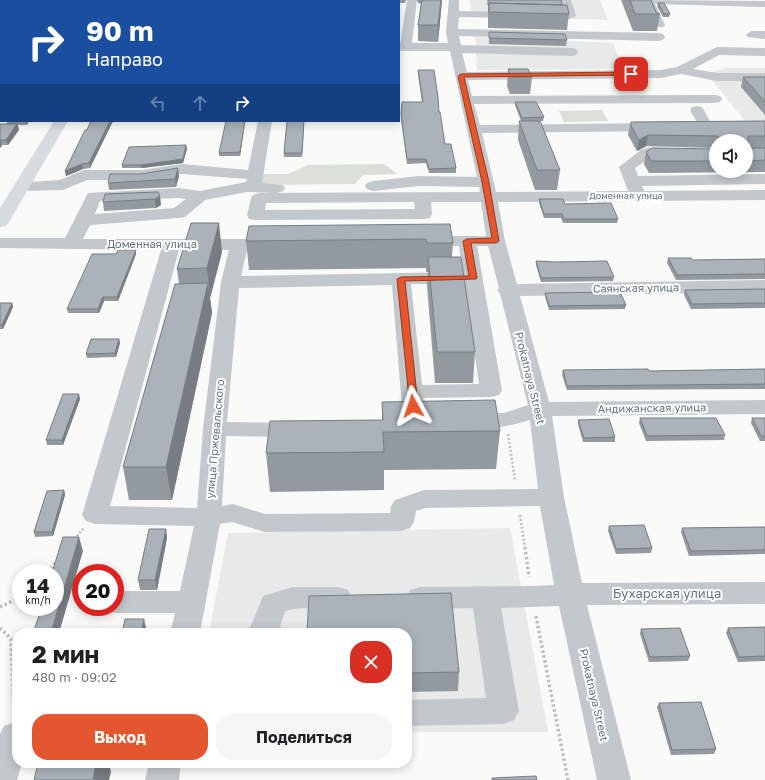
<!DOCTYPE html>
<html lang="ru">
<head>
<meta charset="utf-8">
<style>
	:root { --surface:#fff; --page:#f6f6f6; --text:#202124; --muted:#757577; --accent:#e4572e }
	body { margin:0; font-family:"Golos Text",sans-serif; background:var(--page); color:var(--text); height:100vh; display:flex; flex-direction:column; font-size:15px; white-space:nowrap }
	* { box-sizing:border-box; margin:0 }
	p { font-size:13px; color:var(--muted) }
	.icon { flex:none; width:22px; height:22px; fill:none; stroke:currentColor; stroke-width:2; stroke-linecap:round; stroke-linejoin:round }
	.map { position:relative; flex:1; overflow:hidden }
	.drawer { position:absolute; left:12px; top:628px; width:400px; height:140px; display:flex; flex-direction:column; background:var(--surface); border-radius:16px; box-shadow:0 2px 10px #0003 }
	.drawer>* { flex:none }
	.guide { position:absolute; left:0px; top:0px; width:400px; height:122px; box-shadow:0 2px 10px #0003; background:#1a4fa0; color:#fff; overflow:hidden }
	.tools { position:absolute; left:709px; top:134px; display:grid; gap:8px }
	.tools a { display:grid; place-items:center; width:44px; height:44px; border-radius:50%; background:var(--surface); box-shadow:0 2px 10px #0003; font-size:20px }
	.speed { position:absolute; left:12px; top:564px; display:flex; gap:8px; font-size:20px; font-weight:700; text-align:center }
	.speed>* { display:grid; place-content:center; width:52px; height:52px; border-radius:50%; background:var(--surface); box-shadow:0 2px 10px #0003; line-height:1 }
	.speed small { font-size:10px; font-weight:400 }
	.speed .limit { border:6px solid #d22; background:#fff; color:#111 }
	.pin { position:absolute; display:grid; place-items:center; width:34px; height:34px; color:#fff; margin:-17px; border-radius:8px; box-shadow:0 2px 6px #0006 }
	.me { position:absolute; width:44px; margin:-22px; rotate:355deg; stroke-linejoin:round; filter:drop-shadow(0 0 3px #0008) }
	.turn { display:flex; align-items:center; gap:14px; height:84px; padding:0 20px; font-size:18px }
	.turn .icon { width:52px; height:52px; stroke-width:2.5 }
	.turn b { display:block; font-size:28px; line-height:34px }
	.lanes { display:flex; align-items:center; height:38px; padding:0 20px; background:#0003; justify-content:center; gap:20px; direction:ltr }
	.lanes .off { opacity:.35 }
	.round { display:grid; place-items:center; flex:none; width:42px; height:42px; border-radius:16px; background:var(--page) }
	.headline { display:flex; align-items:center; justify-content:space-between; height:68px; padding:0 20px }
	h1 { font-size:24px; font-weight:700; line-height:30px }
	.button { display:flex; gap:8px; margin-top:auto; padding:8px 20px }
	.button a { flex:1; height:46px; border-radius:16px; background:var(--accent); color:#fff; font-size:16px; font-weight:700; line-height:46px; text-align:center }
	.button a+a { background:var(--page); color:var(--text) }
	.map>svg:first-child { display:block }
	.built { fill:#e8e9e9 }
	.green { fill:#dadfd7 }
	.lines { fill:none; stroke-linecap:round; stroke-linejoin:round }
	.path-far1 { stroke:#bbbfc2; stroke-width:2.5; stroke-dasharray:2 2; stroke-linecap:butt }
	.path { stroke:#bbbfc2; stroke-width:3.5; stroke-dasharray:2.5 2.5; stroke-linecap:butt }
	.minor { fill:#c3c8cc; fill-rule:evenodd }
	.major { fill:#d6dbdf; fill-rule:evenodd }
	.wall { fill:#929a9f }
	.shaded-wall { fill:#777d82 }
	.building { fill:#aab3b9; stroke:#777d82 }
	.route { fill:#e4572e; stroke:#94391e }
	.labels { text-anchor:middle; stroke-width:4; stroke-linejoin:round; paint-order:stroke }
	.far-street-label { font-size:9px; fill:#657683; stroke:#fff }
	.street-label { font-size:11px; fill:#657683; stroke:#fff }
	.near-street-label { font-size:13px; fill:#657683; stroke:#fff }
</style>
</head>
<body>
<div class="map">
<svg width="765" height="780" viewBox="0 0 765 780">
	<rect width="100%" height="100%" fill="#fafaf8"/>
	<path class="built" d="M470 0H600L608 20 472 15Z
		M475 37 613 43 623 69 477 70Z
		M725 68H765V150H746V141H716V150L637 151 624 125H748L707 74Z
		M510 528 548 732H407V633H209L228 533Z"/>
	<path class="green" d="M602 110 608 121 564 122 559 111Z
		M384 164 398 174 363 175 355 184 262 185V174H288L308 165Z"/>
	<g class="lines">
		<path class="path-far1" d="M508 434 515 480
			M520 515 525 548
			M74 539 84 528"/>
		<path class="path" d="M525 547 529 577
			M48 573 57 560
			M0 607 21 597
			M536 616 568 780
			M0 628 11 639 14 713"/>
		<path class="minor" d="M407 0H417L412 43H448L446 32 449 0H459V11L564 13 561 0H571L576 16 570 19 459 17 458 29 659 33 663 34 665 37 663 40 659 41 459 36 461 45 572 48 576 49 578 52 576 55 572 56 462 53 467 72 661 70 677 67 717 47 765 48V56L719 55 693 69 717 73H765V81H717L681 74 661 78 468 80 472 96 715 95 720 96 722 99 720 102 715 103 474 104 480 125 660 123 665 124 667 127 665 130 660 131 482 133 496 192 628 191 619 167 641 150 646 148 716 149V159L650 158 635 168 638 176 765 174V184L642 186 644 191 765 190V200L498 202 505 241 517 284 765 280V292L520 296 549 402 765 400V414L552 416 564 497 582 583 765 582V604L587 605 631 780H597L559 606 501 608 519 711 514 720 503 724 407 726V700L486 698 473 608 420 609 410 606 406 598 410 590 420 587 532 586 554 585 540 506 426 508 416 511 414 522 410 528 401 531 265 532 232 522 220 524 200 633H170L175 613H115L105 610 104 607H115V591H180L194 526 95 524 86 521 82 515 161 250 0 248V238H65L88 193 179 188 200 191 246 182 247 179 182 174 142 180H87L63 190 22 191 16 189 14 186 16 183 60 180 84 170H142L182 164 248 170 258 121H272L262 183 283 185 285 188 283 191 277 193 247 192 205 200 185 217 179 218 90 225 83 239H277L283 240 286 244 283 248 277 249 247 250 241 276 458 272 463 274 459 246H423L417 245 414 241 417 237 423 236H486L481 202H431L432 214 430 218 424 219 255 220 249 219 247 215 251 198 253 195 259 193 480 192 479 187 419 186 373 191 367 189 365 186 367 183 373 181 419 176 477 177 450 51H399ZM179 198 186 199 174 208 95 214 100 201ZM414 202 415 209 265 210 266 203ZM477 246H488L499 288 497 290 500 294 528 405 504 413H468L460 415 457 420 460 425C483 431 508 427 530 420L538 489 424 490 395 500 391 506 390 513 265 514 233 504 222 506 226 436 298 437 306 435 310 430 306 425 298 423 227 422 239 288 392 285 403 420 406 425 414 427 422 425 425 420 423 398 491 397 499 395 502 390ZM179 250H229L221 282 203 429 197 508 110 506ZM464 282 479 384 422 385 411 284H458Z
			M643 0 765 1V7L655 4 665 25 663 27H655L653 25Z
			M752 31H765V39L748 37 746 35 748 33Z
			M0 39H1V47H0Z
			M697 106 702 107 713 126 711 129 706 130 701 129 690 110 692 107Z
			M293 587H338L348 590 352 598 348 606C327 612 305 605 285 611L278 633H248L263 596Z
			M15 722H17V763H22L17 780H0V734L4 726Z
			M149 763H181L179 780H145Z"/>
		<path class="major" d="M54 121H68L9 222 6 226 0 227V208Z"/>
	</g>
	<path class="wall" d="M0 0H105L104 1H1V37H0Z
		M160 0H246V1H160Z
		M399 0H406L405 3H400Z
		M417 0H442L438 42 418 41V25L421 4 418 3Z
		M488 0 562 5 569 14 567 30 488 28Z
		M621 0H651L656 12 660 14 657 31H633Z
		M658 3 670 14 669 17H663L657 6Z
		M489 32 567 40 566 46 489 44Z
		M508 69 532 77 530 94H510L507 86Z
		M418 70 439 112 445 144 456 168V173H429L426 163 407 164 401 119 402 102H422L418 75Z
		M743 77H765V115L741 87Z
		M515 102 544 117 543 121H540L560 170 557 190H535L518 140 519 121H521L515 105Z
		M7 121H29L27 125H18L19 130 8 145H2L0 148V124H7Z
		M91 121H113L90 168 83 169 66 176 65 171Z
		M245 121 240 156H219V153Z
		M287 121H306V122H304L302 157H284V153Z
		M765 121V148H748H765V172L649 173 644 164 646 152 716 149V171H746V141H716V148L646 146 637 151 628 135 631 122Z
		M186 145 187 149 183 163 142 168H122V165Z
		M179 176 176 187 109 190 108 183Z
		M158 192 161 205 156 208 104 211 103 202Z
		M539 199 618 219 617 223H563L561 218H544L539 203Z
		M450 224 453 243 452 257 475 352 473 383H435L427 286 428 272H426V268L249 270 246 241Z
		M222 252 210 298 212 313 172 500H129L123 467 179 284 177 269Z
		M136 254 118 301H104L99 313H68L67 309Z
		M668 258 692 260 765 259V279L676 280 667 263Z
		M536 261 614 277 613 281 541 282 536 265Z
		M765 289V308L691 309 684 295 685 290Z
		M545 293 626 305 625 309 549 310 545 297Z
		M0 303H12L13 307 3 329H0Z
		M119 339 120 343 116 357 87 358 86 354Z
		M765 369V389L567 390 562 375 563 370 649 371Z
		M80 399 63 445H47L46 440Z
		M382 402 500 431 496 469 384 470V490L270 492 266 453 382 420Z
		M640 418 725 435 724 440 646 441 639 423Z
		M752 418H765V441H760L751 423Z
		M578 420 615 437V442H583L578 424Z
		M64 490 65 495 53 536 35 537 34 532Z
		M609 526 652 548 651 553 616 554 608 531Z
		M765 527V554L689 556 681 532 682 528Z
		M166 529 167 538 157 590H140L138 580Z
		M765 627V661L738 662 726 633 728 628Z
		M641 629 690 656 688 661 649 662 640 634Z
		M407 633 459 672 458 691 407 692Z
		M17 686V701L15 694Z
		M659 703 716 749 714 754 671 755 657 707Z
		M228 763H275L274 766 229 768Z"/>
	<path class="shaded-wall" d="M96 0H105L104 1H96Z
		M441 0H442L438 42V25Z
		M26 121H29L27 125Z
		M110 121H113L90 168 89 163Z
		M245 121 240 156V152Z
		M304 121 302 157V153Z
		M17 124 19 130 8 145 6 140Z
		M648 135 646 146 637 151 639 140Z
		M0 140 2 145 0 148Z
		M186 145 187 149 183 163 142 168 141 165Z
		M82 164 83 169 66 176 65 171Z
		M178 168 179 176 176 187 175 179Z
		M160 196 161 205 156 208 155 199Z
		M219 223 222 252 210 298 207 268Z
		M136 250V254L118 301 117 297Z
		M208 283 212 313 172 500 166 467Z
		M103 297 104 301 99 313 98 309Z
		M12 303 13 307 3 329 2 325Z
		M119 339 120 343 116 357 115 353Z
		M79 394 80 399 63 445 62 440Z
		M64 490 65 495 53 536 52 532Z
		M166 529 167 538 157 590 155 580Z
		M79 537 83 551 59 633H51Z
		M144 619 146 628 145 633H141Z
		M96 763H109L111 772 109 780H93Z"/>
	<path class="building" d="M0 0H97L96 1H1V26H0Z
		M160 0H224V1H160Z
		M229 0H237V1H231Z
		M334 0H372V1H334Z
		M422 0H441L438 25H418Z
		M488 0H561L562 5 489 3V5H488Z
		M630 0H651L656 12 660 14H635Z
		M489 3 567 5 569 14 489 12Z
		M658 3H664L670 14H664Z
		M489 32 565 34 567 40 489 38Z
		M508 69H528L532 77H511Z
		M418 70H434L438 97 439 112H440L445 144H451L456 168 429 169 426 159H407L401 114 402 102H423Z
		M743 77H765V102Z
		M515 102H536L544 117 522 118Z
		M91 121H110L89 163 82 164 65 171 85 130H87Z
		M226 121H245L240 152 219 153Z
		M287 121H304L302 153H284Z
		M519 121H540L560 170H537Z
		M765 121V136H748V148H765V160L746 161V141H720V138L718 136 648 135 639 140 630 124 632 123 631 122Z
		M0 124H17L6 140H0Z
		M186 145 183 159 141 165H122L129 147Z
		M652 148 716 149V161H651L646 152Z
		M178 168 175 179 108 183 110 174H141Z
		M158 192 160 196 155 199 103 202 105 194Z
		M539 199H563L565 204 611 203 618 219H564L562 214H544Z
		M191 223H219L207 268 177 269Z
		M450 224 453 243H427L426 239 246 241 249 226Z
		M118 250H136L117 297H103L98 309H67L92 254H116Z
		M428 257H461L475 352H437Z
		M668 258H691L692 260 765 259V274L677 275Z
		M536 261 556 262 607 261 614 277 541 278Z
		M208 283 166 467H123L175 284Z
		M765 289V303L692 304 685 290Z
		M620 292 626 305 549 306 545 293Z
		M0 303H12L2 325H0Z
		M91 339H119L115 353 86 354Z
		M648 369 649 371 765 369V384L567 386 563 370Z
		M63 394H79L62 440H46Z
		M495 400 500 431 383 432 384 452 266 453 270 421 383 420 382 402Z
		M640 418H716L725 435 647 436Z
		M752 418H765V436H761Z
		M609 419 615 437 584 438 578 420Z
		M64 490 52 532H34L47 491Z
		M644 525 652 548 616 549 609 526Z
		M765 527V550L691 551 682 528Z
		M149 529H166L155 580H138Z
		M63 537H79L51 633H33L42 607H55V573H52Z
		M451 593 459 672 407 673V633H307L309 596Z
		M125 619H144L141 633H122Z
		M765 627V656L739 657 728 628Z
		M680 628 690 656 650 657 641 629Z
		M17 686V694H15Z
		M701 702 716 749 672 750 659 703Z
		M38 763H96L93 780H34Z
		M536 776 537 780H492V778Z"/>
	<path class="route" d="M631 72 633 73V75L464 77 489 182 499 241 496 243H471L477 278 476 279 405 281 418 406 416 408H410L397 279 401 277 469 276 463 241 467 239 492 238 482 182 458 76 461 74Z"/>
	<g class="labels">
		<g class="far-street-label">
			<text x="626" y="199">Доменная улица</text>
		</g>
		<g class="street-label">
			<text x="152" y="248">Доменная улица</text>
			<text transform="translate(636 288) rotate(-1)" y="4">Саянская улица</text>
			<text transform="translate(530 378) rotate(76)" y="4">Prokatnaya Street</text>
			<text transform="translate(652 408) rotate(-1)" y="4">Андижанская улица</text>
			<text transform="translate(215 439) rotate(-85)" y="4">улица Пржевальского</text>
			<text transform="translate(594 695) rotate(77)" y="4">Prokatnaya Street</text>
		</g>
		<g class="near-street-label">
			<text x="667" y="598">Бухарская улица</text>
		</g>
	</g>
</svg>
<div class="tools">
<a><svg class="icon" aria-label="sound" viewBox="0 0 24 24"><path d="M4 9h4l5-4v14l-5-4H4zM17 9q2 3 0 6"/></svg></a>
</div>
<div class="speed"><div>14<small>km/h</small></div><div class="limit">20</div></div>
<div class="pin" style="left:631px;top:74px;background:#d93025"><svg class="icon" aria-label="arrive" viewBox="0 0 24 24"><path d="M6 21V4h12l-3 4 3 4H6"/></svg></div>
<svg class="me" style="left:413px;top:406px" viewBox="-20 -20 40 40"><path d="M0-17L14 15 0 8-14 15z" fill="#e4572e" stroke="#fff" stroke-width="4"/></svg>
<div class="guide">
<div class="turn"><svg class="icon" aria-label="right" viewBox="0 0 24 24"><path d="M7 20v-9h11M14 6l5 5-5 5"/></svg><div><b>90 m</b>Направо</div></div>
<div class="lanes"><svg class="icon off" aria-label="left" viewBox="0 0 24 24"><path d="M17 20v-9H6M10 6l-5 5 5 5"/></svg><svg class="icon off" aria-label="ahead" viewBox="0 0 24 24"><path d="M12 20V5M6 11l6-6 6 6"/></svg><svg class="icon" aria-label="right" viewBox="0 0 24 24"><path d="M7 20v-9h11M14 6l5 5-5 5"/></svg></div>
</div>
<section class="drawer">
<div class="headline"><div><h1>2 мин</h1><p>480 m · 09:02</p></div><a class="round" style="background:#d93025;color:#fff"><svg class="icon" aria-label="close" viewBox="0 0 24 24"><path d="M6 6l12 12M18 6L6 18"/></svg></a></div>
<div class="button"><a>Выход</a><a>Поделиться</a></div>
</section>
</div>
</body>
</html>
